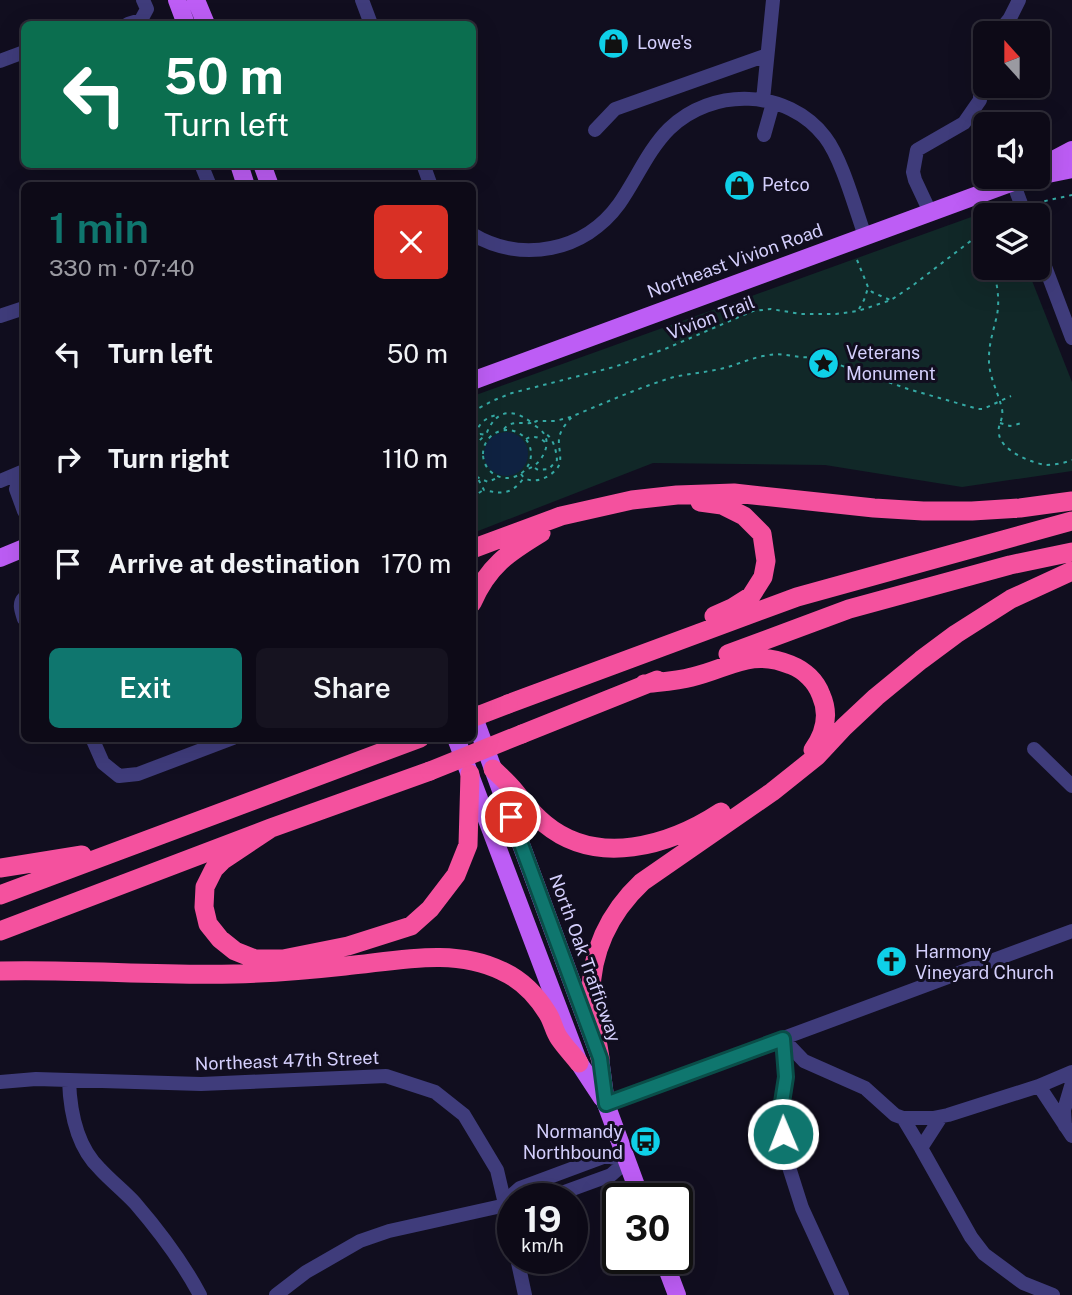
<!DOCTYPE html>
<html lang="en">
<head>
<meta charset="utf-8">
<style>
	:root { --surface:#0d0a17; --page:#161320; --text:#f1f3f6; --muted:#9a9aa1; --line:#2d2b36; --accent:#0f766e }
	body { margin:0; font-family:"Public Sans",sans-serif; background:var(--page); color:var(--text); height:100vh; display:flex; flex-direction:column; font-size:26px; white-space:nowrap }
	* { box-sizing:border-box; margin:0 }
	p { font-size:23px; color:var(--muted) }
	.icon { flex:none; width:38px; height:38px; fill:none; stroke:currentColor; stroke-width:2; stroke-linecap:round; stroke-linejoin:round }
	.map { position:relative; flex:1; overflow:hidden }
	.panel { position:absolute; left:21px; top:182px; width:455px; height:560px; display:flex; flex-direction:column; background:var(--surface); border-radius:10px; box-shadow:0 7px 28px #0002,0 0 0 2px var(--line) }
	.panel>* { flex:none }
	.hud { position:absolute; left:21px; top:21px; width:455px; height:147px; border-radius:10px; box-shadow:0 7px 28px #0002,0 0 0 2px var(--line); background:#0b6e4f; color:#fff; overflow:hidden }
	.needle { width:46px; rotate:339deg }
	.buttons { position:absolute; left:973px; top:21px; display:grid; gap:14px }
	.buttons a { display:grid; place-items:center; width:77px; height:77px; border-radius:10px; background:var(--surface); box-shadow:0 7px 28px #0002,0 0 0 2px var(--line); font-size:35px }
	.speed { position:absolute; left:497px; top:1183px; display:flex; gap:14px; font-size:35px; font-weight:700; text-align:center }
	.speed>* { display:grid; place-content:center; width:91px; height:91px; border-radius:50%; background:var(--surface); box-shadow:0 7px 28px #0002,0 0 0 2px var(--line); line-height:1 }
	.speed small { font-size:18px; font-weight:400 }
	.speed .limit { border:4px solid #111; border-radius:10px; background:#fff; color:#111 }
	.pin { position:absolute; display:grid; place-items:center; width:60px; height:60px; color:#fff; margin:-30px; border:4px solid #fff; border-radius:50%; box-shadow:0 2px 7px #0007 }
	.me { position:absolute; width:77px; margin:-38px; rotate:359deg; stroke-linejoin:round; filter:drop-shadow(0 0 5px #0008) }
	.turn { display:flex; align-items:center; gap:24px; height:147px; padding:0 28px; font-size:32px }
	.turn .icon { width:91px; height:91px; stroke-width:2.5 }
	.turn b { display:block; font-size:49px; line-height:60px }
	.round { display:grid; place-items:center; flex:none; width:74px; height:74px; border-radius:10px; background:var(--page) }
	.headline { display:flex; align-items:center; justify-content:space-between; height:119px; padding:0 28px }
	h1 { font-size:42px; font-weight:600; line-height:52px; color:var(--accent) }
	.action { display:flex; gap:14px; margin-top:auto; padding:14px 28px }
	.action a { flex:1; height:80px; border-radius:10px; background:var(--accent); color:#fff; font-size:28px; font-weight:600; line-height:80px; text-align:center }
	.action a+a { background:var(--page); color:var(--text) }
	ul { padding:0; list-style:none }
	li { display:flex; align-items:center; gap:21px; height:105px; padding:0 28px }
	li div { flex:1 }
	li b { display:block; font-size:26px }
	li em { font-style:normal }
	.map>svg:first-child { display:block }
	.green { fill:#112828 }
	.water { fill:#0f2241 }
	.lines { fill:none; stroke-linecap:round; stroke-linejoin:round }
	.path { stroke:#35a9a4; stroke-width:2; stroke-dasharray:3.5 5; stroke-linecap:butt }
	.minor { stroke:#3f3c7b; stroke-width:14 }
	.major { stroke:#bd5df5; stroke-width:18 }
	.highway { stroke:#f4519e; stroke-width:19 }
	.highway-bridge { stroke:#f4519e; stroke-width:19 }
	.route-casing { stroke:#0a4d48; stroke-width:18 }
	.route { stroke:#0f766e; stroke-width:12 }
	.labels { text-anchor:middle; stroke-width:6; stroke-linejoin:round; paint-order:stroke }
	.poi-label { font-size:18px; fill:#d4cffc; stroke:#110e1f; text-anchor:start }
	.street-label { font-size:18px; fill:#d4cffc; stroke:#110e1f }
</style>
</head>
<body>
<div class="map">
<svg width="1072" height="1295" viewBox="0 0 1072 1295">
	<rect width="100%" height="100%" fill="#110e1f"/>
	<path class="green" d="M1002 206 1006 215H985V268H1027L1072 382V471L962 487 825 465 653 463 473 533V396Z"/>
	<path class="water" d="M484 454a22 22 0 1 1 44 0a22 22 0 1 1-44 0Z"/>
	<g class="lines">
		<path class="path" d="M1036 203 1072 195
			M1004 215 1010 212
			M985 234V245
			M857 260 868 287 872 292 890 300
			M993 268C997 284 1000 299 997 315 994 329 989 343 989 357 988 376 998 391 1002 409 1004 420 997 424 999 434 1001 451 1032 463 1046 465 1055 465 1064 463 1072 460
			M859 309 864 300 868 288
			M472 412 492 401 512 393 614 367 665 349 753 311 771 309 801 314H836L858 311 891 300 912 286 985 230
			M1000 423 1010 426 1022 423
			M504 429C511 420 522 424 532 423 536 427 543 430 545 436 551 447 539 467 527 469
			M483 454a24 24 0 1 1 48 0a24 24 0 1 1-48 0Z
			M475 435C478 424 487 416 498 415
			M472 437 480 434 486 435C495 410 512 407 532 423L537 421H555L571 417
			M526 439C533 435 540 437 546 443
			M472 455 478 442 485 435
			M472 460 477 477 488 482 499 477
			M535 468 538 470 549 469 557 460C556 450 554 439 545 433
			M521 474C529 487 551 478 558 467 563 459 558 448 559 439 560 430 567 422 573 416 607 402 640 387 674 377 692 373 710 372 728 367 741 363 754 357 769 355 783 352 798 359 812 357 823 356 826 348 834 363L908 389 978 409H983L1011 396
			M472 476 477 477 484 490C501 494 511 495 523 479
			M472 498 483 490"/>
		<path class="minor" d="M362 0 371 24
			M128 24 141 20 147 9 143 0
			M998 33 1010 18 1019 0
			M0 61 24 52
			M763 100 773 0
			M595 130 615 109 767 55
			M764 135 773 103
			M201 164 210 186
			M423 164 431 186
			M1013 182 1025 215
			M930 212 915 180 913 172 917 150 964 123 980 100 981 53 985 48
			M472 234C522 264 585 251 619 204 636 180 648 150 669 129 712 87 787 88 825 137 842 159 855 208 865 236
			M1038 248 1072 338
			M0 316 24 308
			M24 473 22 472 16 489 24 511
			M0 481 24 471
			M24 598C18 604 22 612 24 619
			M92 738 103 763 119 776 138 774 233 738
			M1034 749 1072 786
			M783 1039 804 1061 865 1088 895 1115 903 1118 921 1148 971 1237 984 1254 1023 1283 1053 1295
			M783 1039 786 1077 780 1115 788 1164 802 1208 842 1295
			M69 1080C70 1112 76 1146 100 1169 111 1181 124 1191 135 1203 160 1232 182 1261 200 1295
			M0 1082 36 1079 201 1084 386 1076 435 1092 464 1115 497 1170 513 1238
			M1039 1086 1072 1136
			M606 1104 1072 931
			M903 1118H933L948 1115 1039 1086 1072 1072
			M1065 1126 1064 1110 1072 1083
			M921 1148 941 1117
			M545 1199 611 1175 627 1161
			M506 1205 511 1196 520 1188 606 1156 627 1161
			M517 1258 525 1295
			M276 1295 306 1272 360 1241 389 1231 506 1205 513 1206"/>
		<path class="major" d="M177 0 186 24
			M196 0 206 24
			M239 164 246 186
			M262 164 270 186
			M1038 168 1072 150
			M1038 176 1072 169
			M472 381 1013 182 1022 177
			M0 558 24 548
			M472 712 600 1058 606 1104 641 1199
			M456 738 579 1063 602 1098
			M663 1258 677 1295"/>
		<path class="highway" d="M700 502 722 505 744 516 762 534 766 561 763 577 751 596 732 608 714 616
			M472 549 561 516 632 500 677 495 734 493 874 508 923 511H972L1020 508 1072 501
			M472 603C488 566 508 553 541 533
			M728 654 849 609 1010 565 1072 552
			M644 684C660 682 677 681 692 677 730 668 751 648 791 665 804 670 816 681 821 695 830 715 825 733 813 750
			M508 704 797 597 1072 521
			M522 734 657 680
			M493 769C499 775 506 781 512 788 523 801 532 814 545 824 597 867 669 846 721 812
			M271 828 223 860 214 869 205 887 204 907 208 924 220 939 235 951 255 959H283L348 946 411 926 430 909 456 875 468 845 470 774
			M0 868 82 855
			M0 895 420 738
			M0 931 271 828 430 771
			M0 971C78 969 156 976 234 974 271 973 308 970 345 966 397 961 454 947 502 971 522 980 537 996 548 1014 553 1022 554 1031 559 1038 565 1047 573 1055 579 1063
			M600 1058C597 1038 592 1018 591 998 590 953 609 913 642 882L772 792 817 756 844 727 876 697 921 660 956 634 1011 599 1072 571"/>
		<path class="highway-bridge" d="M472 718 508 704
			M430 771 522 734"/>
	</g>
	<g class="lines">
		<defs>
			<path id="route" d="M511 817 600 1058 606 1104 783 1039 786 1077 780 1115 783 1134"/>
		</defs>
		<use href="#route" class="route-casing"/>
		<use href="#route" class="route"/>
	</g>
	<defs>
		<symbol id="shop-disc" viewBox="-11 -11 22 22"><circle r="9.5" fill="#0fd0e8" stroke="#110e1f"/><path d="M-5-2.5h2.3a2.7 3.5 0 0 1 5.4 0H5L5.5 6h-11ZM-1.5-2.5h3a1.5 2.3 0 0 0-3 0Z" fill="#111"/></symbol>
		<symbol id="sight-disc" viewBox="-11 -11 22 22"><circle r="9.5" fill="#0fd0e8" stroke="#110e1f"/><path d="M0-6L1.8-2.2L6-1.7L2.9 1.2L3.7 5.4L0 3.3L-3.7 5.4L-2.9 1.2L-6-1.7L-1.8-2.2Z" fill="#111"/></symbol>
		<symbol id="church-disc" viewBox="-11 -11 22 22"><circle r="9.5" fill="#0fd0e8" stroke="#110e1f"/><path d="M-1.2-6h2.4v3.5h3.3v2.4h-3.3V6h-2.4V-.1h-3.3v-2.4h3.3Z" fill="#111"/></symbol>
		<symbol id="bus-disc" viewBox="-11 -11 22 22"><circle r="9.5" fill="#0fd0e8" stroke="#110e1f"/><path d="M-5-6H5V4H4V6H2V4H-2V6H-4V4H-5ZM-3.5-4V0h7V-4ZM-3.5 1.2v1.5H-2V1.2ZM2 1.2v1.5H3.5V1.2Z" fill="#111"/></symbol>
	</defs>
	<g fill-rule="evenodd">
		<use href="#shop-disc" x="596" y="26" width="35" height="35"/>
		<use href="#shop-disc" x="722" y="168" width="35" height="35"/>
		<use href="#sight-disc" x="806" y="346" width="35" height="35"/>
		<use href="#church-disc" x="874" y="944" width="35" height="35"/>
		<use href="#bus-disc" x="628" y="1124" width="35" height="35"/>
	</g>
	<g class="labels">
		<g class="poi-label">
			<text x="637" y="49">Lowe's</text>
			<text x="762" y="191">Petco</text>
			<text x="846" y="359">Veterans<tspan x="846" dy="21">Monument</tspan></text>
			<text x="915" y="958">Harmony<tspan x="915" dy="21">Vineyard Church</tspan></text>
			<text x="623" y="1138" text-anchor="end">Normandy<tspan x="623" dy="21">Northbound</tspan></text>
		</g>
		<g class="street-label">
			<text transform="translate(735 261) rotate(-20)" y="6">Northeast Vivion Road</text>
			<text transform="translate(711 318) rotate(-21)" y="6">Vivion Trail</text>
			<text transform="translate(585 958) rotate(70)" y="6">North Oak Trafficway</text>
			<text transform="translate(287 1061) rotate(-2)" y="6">Northeast 47th Street</text>
		</g>
	</g>
</svg>
<div class="buttons">
<a><svg class="needle" viewBox="-14 -14 28 28"><path d="M0-13l5 13h-10z" fill="#e53935"/><path d="M0 13l5-13h-10z" fill="#9a9aa1"/></svg></a>
<a><svg class="icon" aria-label="sound" viewBox="0 0 24 24"><path d="M4 9h4l5-4v14l-5-4H4zM17 9q2 3 0 6"/></svg></a>
<a><svg class="icon" aria-label="layers" viewBox="0 0 24 24"><path d="M12 4l9 5-9 5-9-5zM3 14l9 5 9-5"/></svg></a>
</div>
<div class="speed"><div>19<small>km/h</small></div><div class="limit">30</div></div>
<div class="pin" style="left:511px;top:817px;background:#d93025"><svg class="icon" aria-label="arrive" viewBox="0 0 24 24"><path d="M6 21V4h12l-3 4 3 4H6"/></svg></div>
<svg class="me" style="left:783px;top:1134px" viewBox="-20 -20 40 40"><circle r="17" fill="#0f766e" stroke="#fff" stroke-width="3"/><path d="M0-11L8 9 0 5-8 9z" fill="#fff"/></svg>
<div class="hud">
<div class="turn"><svg class="icon" aria-label="left" viewBox="0 0 24 24"><path d="M17 20v-9H6M10 6l-5 5 5 5"/></svg><div><b>50 m</b>Turn left</div></div>
</div>
<section class="panel">
<div class="headline"><div><h1>1 min</h1><p>330 m · 07:40</p></div><a class="round" style="background:#d93025;color:#fff"><svg class="icon" aria-label="close" viewBox="0 0 24 24"><path d="M6 6l12 12M18 6L6 18"/></svg></a></div>
<ul>
<li><svg class="icon" aria-label="left" viewBox="0 0 24 24"><path d="M17 20v-9H6M10 6l-5 5 5 5"/></svg><div><b>Turn left</b></div><em>50 m</em></li>
<li><svg class="icon" aria-label="right" viewBox="0 0 24 24"><path d="M7 20v-9h11M14 6l5 5-5 5"/></svg><div><b>Turn right</b></div><em>110 m</em></li>
<li><svg class="icon" aria-label="arrive" viewBox="0 0 24 24"><path d="M6 21V4h12l-3 4 3 4H6"/></svg><div><b>Arrive at destination</b></div><em>170 m</em></li>
</ul>
<div class="action"><a>Exit</a><a>Share</a></div>
</section>
</div>
</body>
</html>
